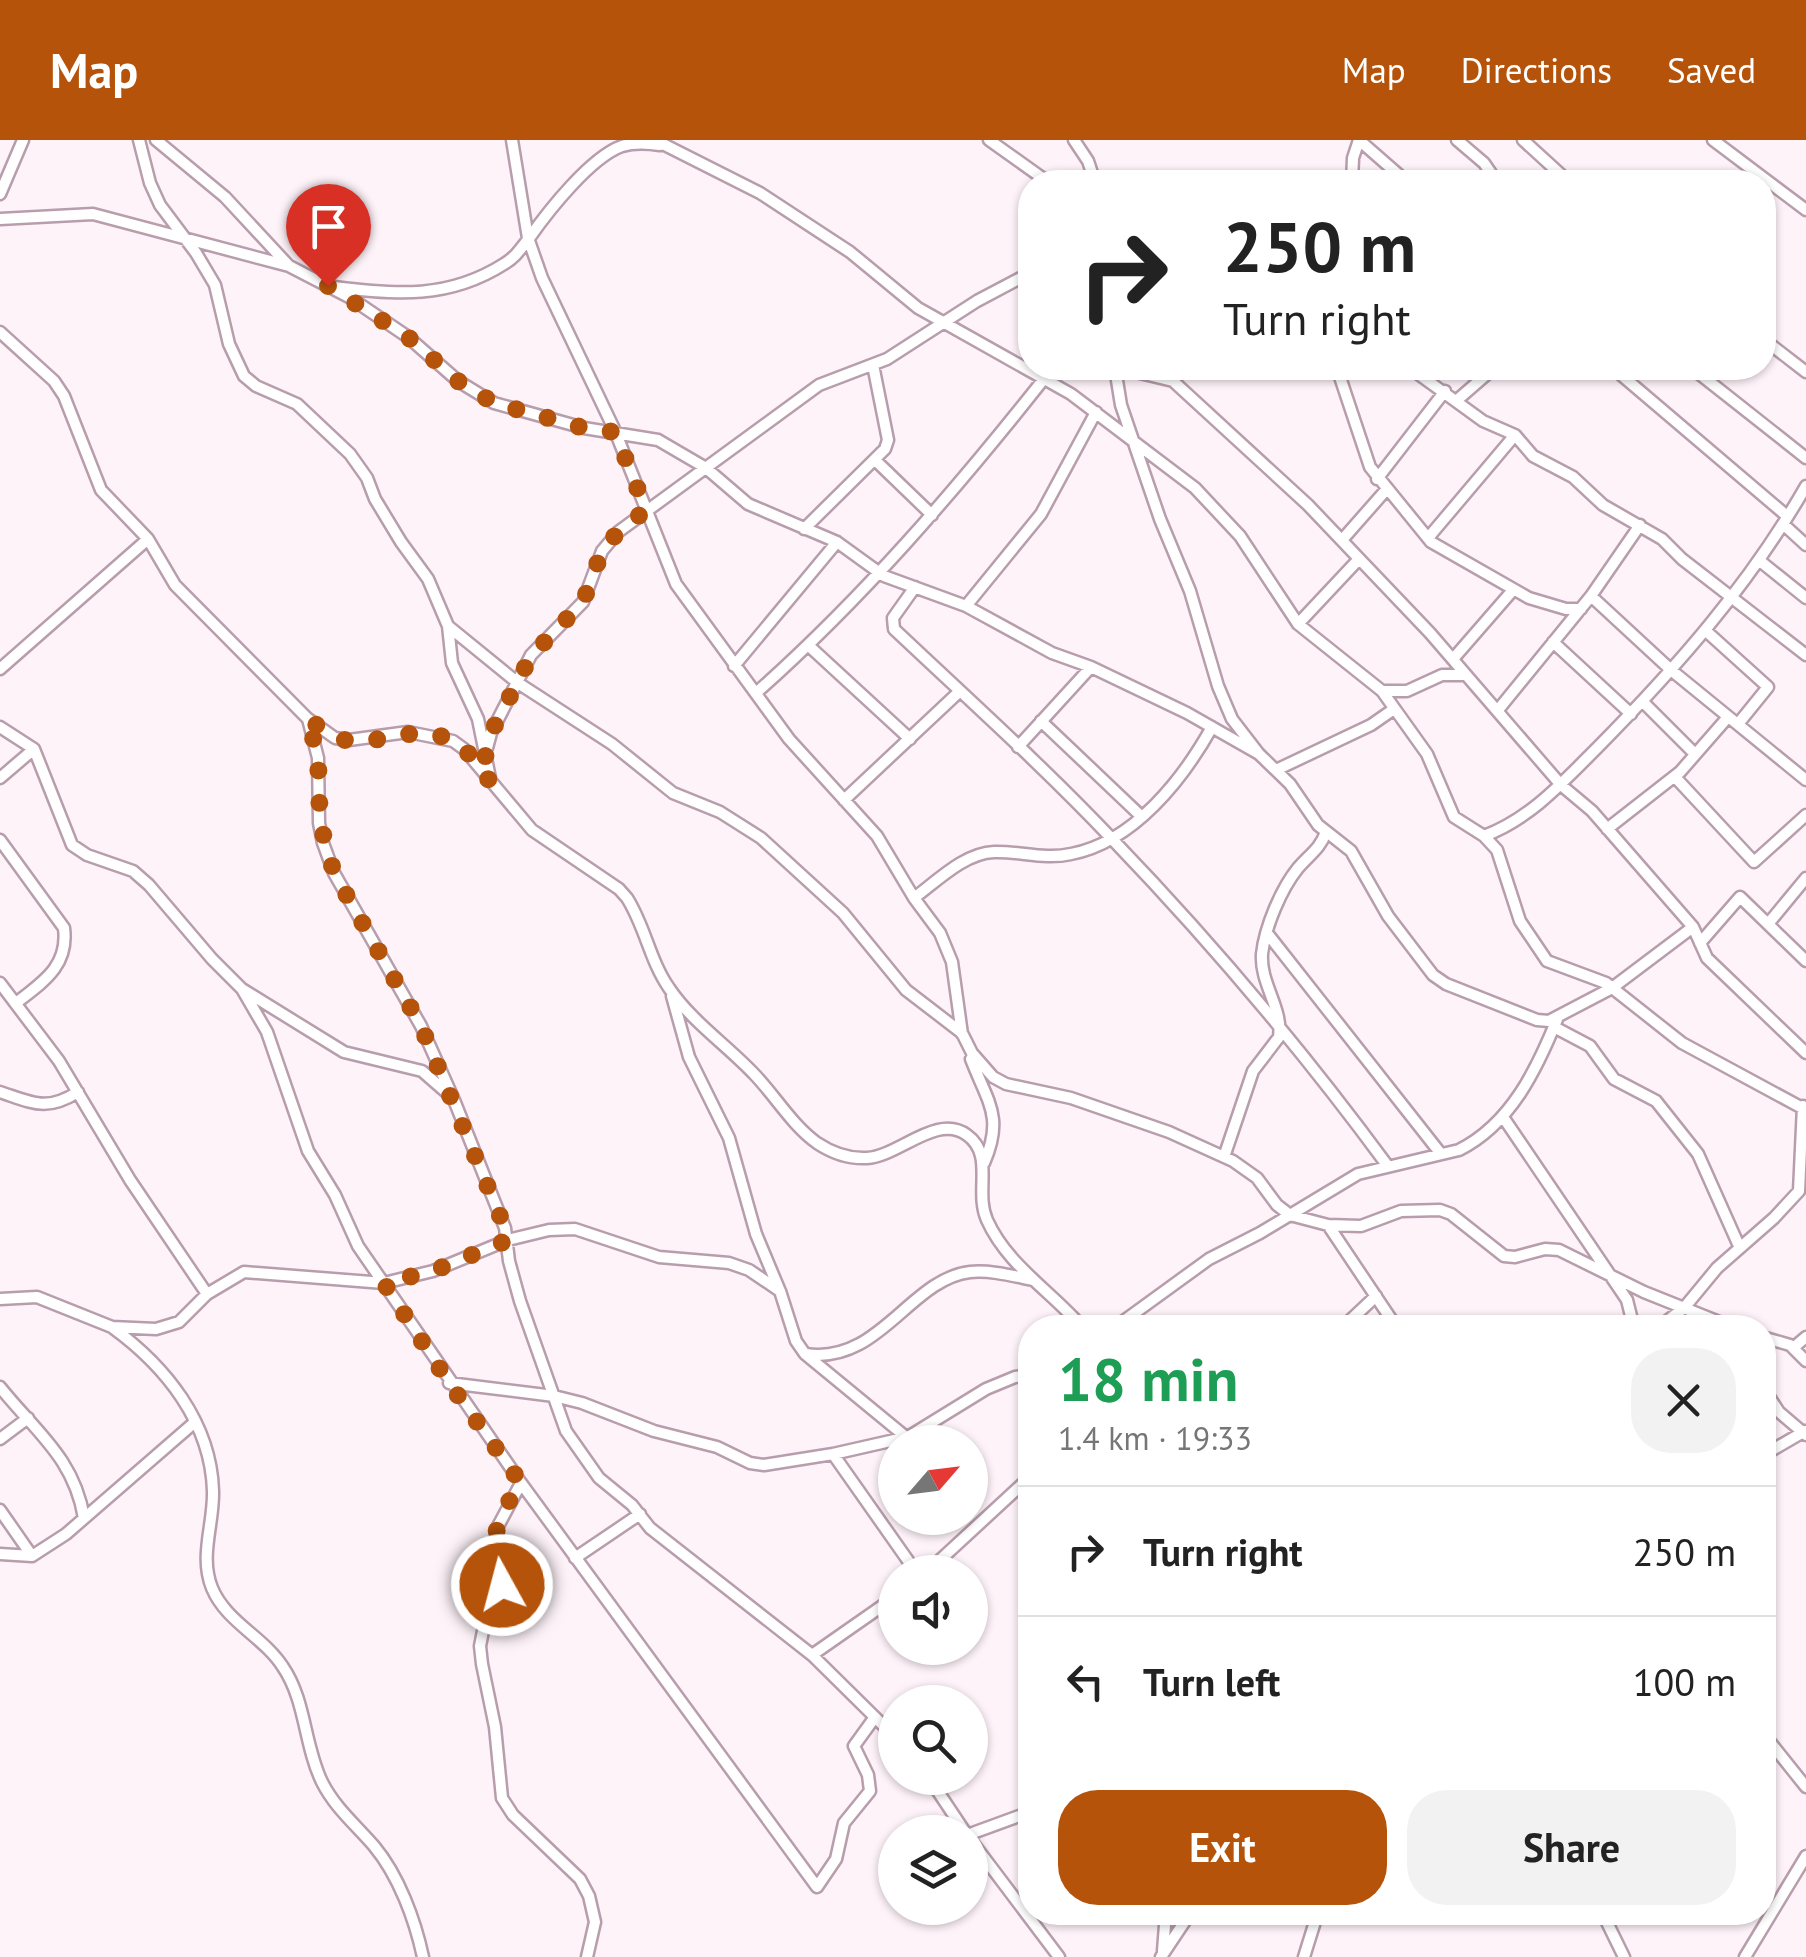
<!DOCTYPE html>
<html lang="en">
<head>
<meta charset="utf-8">
<style>
	:root { --surface:#fff; --page:#f2f2f2; --text:#222; --muted:#767676; --line:#e0e0e0; --accent:#b45309 }
	body { margin:0; font-family:"PT Sans",sans-serif; background:var(--page); color:var(--text); height:100vh; display:flex; flex-direction:column; font-size:38px; white-space:nowrap }
	* { box-sizing:border-box; margin:0 }
	p { font-size:32px; color:var(--muted) }
	.icon { flex:none; width:55px; height:55px; fill:none; stroke:currentColor; stroke-width:2; stroke-linecap:round; stroke-linejoin:round }
	.map { position:relative; flex:1; overflow:hidden }
	.drawer { position:absolute; left:1018px; top:1175px; width:758px; height:610px; display:flex; flex-direction:column; background:var(--surface); border-radius:40px; box-shadow:0 2px 8px #0004 }
	.drawer>* { flex:none }
	.top-card { position:absolute; left:1018px; top:30px; width:758px; height:210px; border-radius:40px; box-shadow:0 2px 8px #0004; background:#fff; color:var(--text); overflow:hidden }
	.needle { width:65px; rotate:62deg }
	.buttons { position:absolute; left:878px; top:1285px; display:grid; gap:20px }
	.buttons a { display:grid; place-items:center; width:110px; height:110px; border-radius:50%; background:var(--surface); box-shadow:0 2px 8px #0004; font-size:50px }
	.pin { position:absolute; display:grid; place-items:center; width:85px; height:85px; color:#fff; margin:-102px -42px; border-radius:50% 50% 50% 0; rotate:-45deg; box-shadow:0 0 10px #0007 }
	.pin .icon { rotate:45deg }
	.me { position:absolute; width:110px; margin:-55px; rotate:353deg; stroke-linejoin:round; filter:drop-shadow(0 0 8px #0008) }
	.turn { display:flex; align-items:center; gap:35px; height:210px; padding:0 40px; font-size:45px }
	.turn .icon { width:130px; height:130px; stroke-width:2.5 }
	.turn b { display:block; font-size:70px; line-height:85px }
	.round { display:grid; place-items:center; flex:none; width:105px; height:105px; border-radius:40px; background:var(--page) }
	.overview { display:flex; align-items:center; justify-content:space-between; height:170px; padding:0 40px }
	h1 { font-size:60px; font-weight:800; line-height:75px; color:#1e9e55 }
	.button { display:flex; gap:20px; margin-top:auto; padding:20px 40px }
	.button a { flex:1; height:115px; border-radius:40px; background:var(--accent); color:#fff; font-size:40px; font-weight:800; line-height:115px; text-align:center }
	.button a+a { background:var(--page); color:var(--text) }
	ul { padding:0; list-style:none }
	li { display:flex; align-items:center; gap:30px; height:130px; padding:0 40px; border-top:2px solid var(--line) }
	li div { flex:1 }
	li b { display:block; font-size:38px }
	li em { font-style:normal }
	header { display:flex; align-items:center; gap:60px; box-sizing:border-box; height:140px; padding:0 50px; background:var(--accent); color:#fff }
	header strong { font-size:48px }
	nav { display:flex; gap:55px; margin-inline-start:auto; font-size:35px }
	.map>svg:first-child { display:block }
	.lines { fill:none; stroke-linecap:round; stroke-linejoin:round }
	.street-casing { stroke:#b89dac; stroke-width:15 }
	.street { stroke:#fff; stroke-width:10 }
	.route { stroke:#b45309; stroke-width:18; stroke-dasharray:0 32.4 }
</style>
</head>
<body>
<header>
<strong>Map</strong>
<nav><a>Map</a><a>Directions</a><a>Saved</a></nav>
</header>
<div class="map">
<svg width="1806" height="1817" viewBox="0 0 1806 1817">
	<rect width="100%" height="100%" fill="#fef3f9"/>
	<g class="lines">
		<defs>
			<path id="street" d="M139 0 150 43 160 65 196 113 215 145 229 204 244 236 256 246 297 264 350 314 367 338 375 359 401 402 428 439 448 486 452 523 478 579 490 638
				M156 0 225 57 289 126
				M512 0 528 98 542 138 615 291 676 444 789 599 877 696 914 758 940 793 952 822 962 894
				M655 0 760 53 850 112 918 168 1071 254 1195 348 1240 396 1298 484 1382 551 1427 614 1454 677 1484 696 1497 710 1520 781 1547 821 1606 843 1682 903 1806 970
				M989 0 1048 42
				M1074 0 1088 21 1095 42
				M1359 0 1407 42
				M1457 0 1484 23 1497 42
				M1523 0 1569 42
				M1713 0 1806 70
				M1352 42 1353 18 1359 0
				M0 54 23 0
				M0 79 93 74 289 126 349 157 408 197 458 241 494 263 584 288 658 300 706 328 748 364 837 402 884 436 966 466 1052 513 1091 527 1187 573 1259 614
				M334 147C396 155 449 159 504 124 516 117 521 108 530 97 549 70 591 17 622 6 635 2 647 3 660 5
				M0 192 54 241 64 256 101 350 148 399 175 445 307 578 335 598 349 600 408 592 453 601 464 609 532 690 619 749 627 758C645 786 650 821 669 848 691 881 728 906 755 935 776 957 792 985 817 1003 832 1013 849 1019 867 1018 899 1016 937 973 967 995 995 1015 974 1051 987 1080 1007 1125 1051 1151 1083 1188
				M1762 198 1806 232
				M1115 228 1121 265 1160 379 1190 451 1218 546 1232 579 1259 614 1290 644 1318 685 1351 711 1388 776 1433 835 1446 844 1537 880 1549 881 1612 848 1693 787
				M1119 228 1173 241 1308 365 1430 493 1561 645 1592 671 1693 787 1707 818 1806 913
				M1337 228 1370 327 1431 402 1529 458 1566 469H1581
				M1410 228 1483 281 1515 295 1533 316 1573 337 1603 365 1662 399 1682 419 1806 515
				M1613 228 1787 376
				M1692 228 1806 318
				M1456 261 1494 228
				M875 320 932 375
				M1377 339 1445 251
				M1783 384 1806 405
				M804 389 885 309 888 300 873 225
				M1428 398 1515 295
				M1342 400 1386 350
				M1760 421 1806 458
				M915 447 893 478 894 489C967 558 1043 626 1113 700 1211 802 1303 911 1387 1025
				M1591 456 1671 530 1806 640
				M966 466 1041 374 1096 272
				M1298 484 1359 419
				M448 486 518 543 612 604 673 653 720 672 761 698 843 773 906 850 962 893 972 913 993 937 1006 944 1071 958 1169 992 1233 1021 1257 1038 1277 1065 1290 1075 1328 1085 1361 1086 1401 1071 1440 1070 1451 1074 1504 1116 1515 1117 1545 1109 1559 1110 1644 1152 1734 1188
				M1706 491 1768 547 1738 584
				M1553 502 1631 574
				M809 506 910 599
				M1453 519 1513 450
				M734 526 837 402
				M0 529 148 399
				M1382 551H1407L1442 535H1466
				M756 553C862 459 955 351 1043 240
				M1643 562 1695 614
				M1498 570 1591 456 1640 385
				M308 579 318 618 319 683 323 703 334 733 421 886 454 960 505 1088 509 1121 520 1161 566 1291 599 1338 632 1365 650 1388 812 1515 895 1597
				M1041 581 1141 676
				M0 587 34 609 72 705 87 715 133 731 149 745 212 819 242 849 344 912 422 931 453 958
				M1018 607 1091 527
				M487 608 491 593 531 515 583 462 602 411 618 392 819 245 887 219 977 161 1030 133
				M1276 630 1371 585 1394 569
				M1675 637 1754 722 1806 675
				M0 638 34 609
				M844 660 960 551
				M1607 689 1680 632 1728 577
				M1484 696C1530 679 1563 642 1597 608 1677 527 1750 444 1806 346
				M0 700 64 788C69 826 43 842 16 863
				M914 758C936 742 964 713 994 712 1020 711 1044 720 1071 714 1134 702 1183 639 1212 587
				M1768 784 1806 738
				M1267 793 1441 1014
				M1700 803 1740 757 1806 821
				M0 843 59 921 130 1040 207 1154
				M242 849 267 892 308 1011 335 1055 358 1106 521 1343 817 1747 836 1719 844 1683 870 1651 868 1635 854 1606 875 1577
				M672 856 689 917 729 998 756 1094 779 1149
				M1554 887 1590 906 1614 939 1656 961 1698 1014 1739 1106
				M971 919C988 963 1004 977 984 1023
				M0 952C33 963 46 972 78 952
				M1503 977 1627 1160 1634 1188
				M1224 1017 1253 931 1279 897C1283 868 1260 844 1262 814 1265 787 1281 749 1298 728 1310 714 1320 709 1326 692
				M1328 1085 1397 1188
				M0 1159 37 1157 112 1187 156 1189 179 1182 207 1154 244 1132 384 1143 433 1131 508 1100 549 1090 575 1089 659 1117 729 1123 749 1130 780 1151 796 1201 805 1214 912 1302
				M113 1188C165 1226 211 1282 213 1351 214 1384 199 1416 212 1448 226 1482 264 1497 283 1527 306 1561 304 1605 322 1642 335 1668 356 1685 374 1706 399 1736 415 1780 423 1817
				M1114 1188 1209 1119 1260 1093 1358 1034 1459 1010C1511 984 1537 929 1558 877
				M1342 1188 1376 1156
				M1658 1188 1684 1168 1717 1128 1774 1078 1799 1051 1803 966
				M1762 1197 1790 1205 1806 1221
				M1793 1208 1806 1197
				M806 1214C879 1225 910 1139 970 1132 991 1130 1013 1136 1033 1140
				M449 1243 554 1256 582 1263 654 1291 717 1307 750 1323 764 1325 833 1314 908 1297 986 1249 1015 1237 1030 1235
				M1762 1246 1779 1272 1806 1295
				M0 1247C36 1292 74 1318 84 1378
				M0 1299 28 1278
				M833 1314 916 1432
				M1762 1316 1805 1291
				M521 1343 496 1390V1401L504 1435 484 1486 480 1506 482 1524 495 1587 502 1658 513 1675 580 1739 589 1756 595 1782 587 1817
				M0 1370 32 1416
				M0 1414 32 1416 66 1394 195 1282
				M575 1418 640 1374
				M927 1432 1030 1337
				M812 1515 895 1457
				M1762 1592 1806 1647
				M929 1638 965 1692
				M970 1694 1030 1672
				M970 1699 1059 1817
				M1602 1772 1624 1817
				M1163 1811 1166 1772
				M1161 1817 1191 1772
				M1304 1817 1318 1772
				M1745 1817 1806 1716"/>
		</defs>
		<use href="#street" class="street-casing"/>
		<use href="#street" class="street"/>
	</g>
	<g class="lines">
		<path class="route" d="M328 146 408 197 458 241 494 263 584 288 615 292 646 370 618 392 602 411 583 462 531 516 491 593 485 614 491 643C482 631 473 616 461 607 423 576 381 609 340 599 328 596 317 585 308 578L318 618 320 683 334 733 421 886 505 1088 508 1100 433 1131 384 1143 449 1243 521 1343C510 1360 492 1384 497 1404 500 1419 506 1429 502 1445"/>
	</g>
</svg>
<div class="buttons">
<a><svg class="needle" viewBox="-14 -14 28 28"><path d="M0-13l5 13h-10z" fill="#e53935"/><path d="M0 13l5-13h-10z" fill="#767676"/></svg></a>
<a><svg class="icon" aria-label="sound" viewBox="0 0 24 24"><path d="M4 9h4l5-4v14l-5-4H4zM17 9q2 3 0 6"/></svg></a>
<a><svg class="icon" aria-label="search" viewBox="0 0 24 24"><circle cx="10" cy="10" r="6"/><path d="M15 15l6 6"/></svg></a>
<a><svg class="icon" aria-label="layers" viewBox="0 0 24 24"><path d="M12 4l9 5-9 5-9-5zM3 14l9 5 9-5"/></svg></a>
</div>
<div class="pin" style="left:328px;top:146px;background:#d93025"><svg class="icon" aria-label="arrive" viewBox="0 0 24 24"><path d="M6 21V4h12l-3 4 3 4H6"/></svg></div>
<svg class="me" style="left:502px;top:1445px" viewBox="-20 -20 40 40"><circle r="17" fill="#b45309" stroke="#fff" stroke-width="3"/><path d="M0-11L8 9 0 5-8 9z" fill="#fff"/></svg>
<div class="top-card">
<div class="turn"><svg class="icon" aria-label="right" viewBox="0 0 24 24"><path d="M7 20v-9h11M14 6l5 5-5 5"/></svg><div><b>250 m</b>Turn right</div></div>
</div>
<section class="drawer">
<div class="overview"><div><h1>18 min</h1><p>1.4 km · 19:33</p></div><a class="round"><svg class="icon" aria-label="close" viewBox="0 0 24 24"><path d="M6 6l12 12M18 6L6 18"/></svg></a></div>
<ul>
<li><svg class="icon" aria-label="right" viewBox="0 0 24 24"><path d="M7 20v-9h11M14 6l5 5-5 5"/></svg><div><b>Turn right</b></div><em>250 m</em></li>
<li><svg class="icon" aria-label="left" viewBox="0 0 24 24"><path d="M17 20v-9H6M10 6l-5 5 5 5"/></svg><div><b>Turn left</b></div><em>100 m</em></li>
</ul>
<div class="button"><a>Exit</a><a>Share</a></div>
</section>
</div>
</body>
</html>
